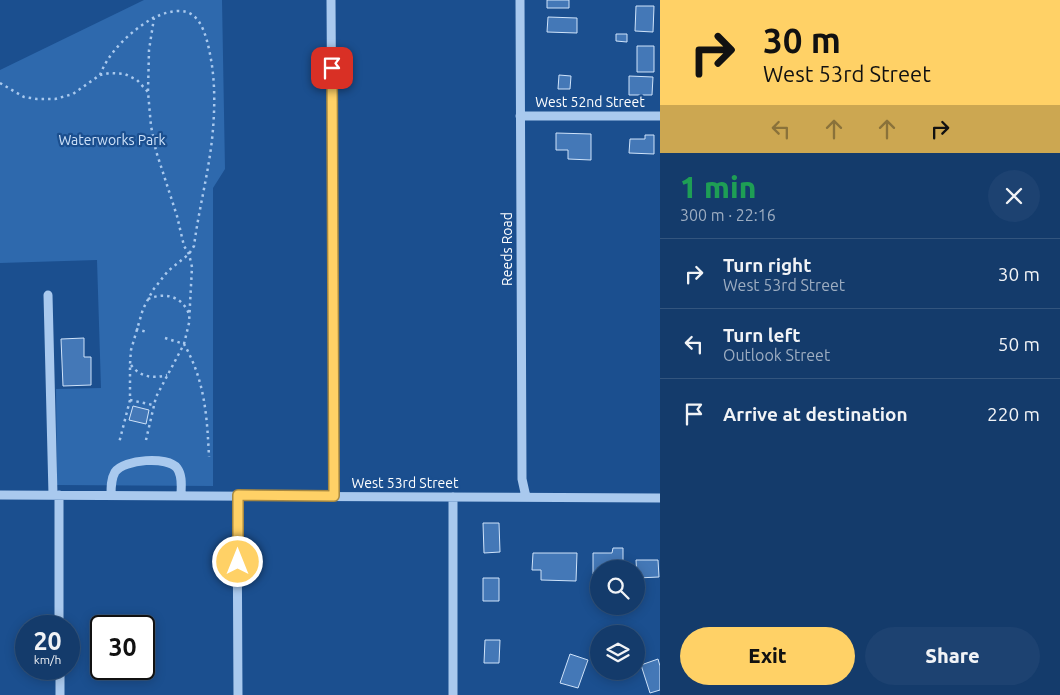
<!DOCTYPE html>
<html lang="en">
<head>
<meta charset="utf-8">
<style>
	:root { --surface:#143b6b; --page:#1d4271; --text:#f1f3f6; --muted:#9dadc1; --line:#33557e; --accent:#ffd166 }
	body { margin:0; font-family:Ubuntu,sans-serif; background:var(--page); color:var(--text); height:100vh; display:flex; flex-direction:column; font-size:19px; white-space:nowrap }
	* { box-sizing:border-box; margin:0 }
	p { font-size:16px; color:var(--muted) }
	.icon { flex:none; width:28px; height:28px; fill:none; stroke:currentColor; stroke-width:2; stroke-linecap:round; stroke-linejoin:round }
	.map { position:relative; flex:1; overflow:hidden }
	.drawer { display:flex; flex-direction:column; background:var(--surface); width:400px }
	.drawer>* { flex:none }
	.hud { background:#ffd166; color:#111; overflow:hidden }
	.fabs { position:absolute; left:590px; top:560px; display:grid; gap:10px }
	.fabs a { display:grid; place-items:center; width:55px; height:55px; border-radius:50%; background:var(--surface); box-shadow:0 2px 12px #0003,0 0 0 1px var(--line); font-size:25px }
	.speed { position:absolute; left:15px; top:615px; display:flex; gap:10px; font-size:25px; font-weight:700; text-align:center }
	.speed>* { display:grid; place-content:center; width:65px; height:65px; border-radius:50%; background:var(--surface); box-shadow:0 2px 12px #0003,0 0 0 1px var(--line); line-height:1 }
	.speed small { font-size:12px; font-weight:400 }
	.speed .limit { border:2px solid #111; border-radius:8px; background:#fff; color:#111 }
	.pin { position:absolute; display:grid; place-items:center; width:42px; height:42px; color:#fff; margin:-21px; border-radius:10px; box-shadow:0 2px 8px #0006 }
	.me { position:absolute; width:55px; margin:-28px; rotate:0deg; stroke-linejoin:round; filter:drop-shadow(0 0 4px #0008) }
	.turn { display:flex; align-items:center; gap:18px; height:105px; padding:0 20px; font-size:22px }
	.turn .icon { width:65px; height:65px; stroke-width:2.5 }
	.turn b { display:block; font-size:35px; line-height:42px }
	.lanes { display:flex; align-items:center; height:48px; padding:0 20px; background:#0003; justify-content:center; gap:25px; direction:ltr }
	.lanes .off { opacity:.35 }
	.round { display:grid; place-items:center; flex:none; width:52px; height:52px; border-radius:26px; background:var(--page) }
	.head { display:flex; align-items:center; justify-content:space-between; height:85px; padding:0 20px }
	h1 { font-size:30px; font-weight:800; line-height:38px; color:#1e9e55 }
	.action { display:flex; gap:10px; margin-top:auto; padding:10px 20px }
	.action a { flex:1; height:58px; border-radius:30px; background:var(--accent); color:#111; font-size:20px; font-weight:800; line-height:58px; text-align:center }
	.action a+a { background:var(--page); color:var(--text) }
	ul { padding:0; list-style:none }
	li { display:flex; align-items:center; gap:15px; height:70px; padding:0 20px; border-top:1px solid var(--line) }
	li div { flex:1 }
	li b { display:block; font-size:19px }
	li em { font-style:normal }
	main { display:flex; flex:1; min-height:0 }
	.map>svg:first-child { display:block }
	.green { fill:#2e69ad }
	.building { fill:#4478b7; stroke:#cfe3fa }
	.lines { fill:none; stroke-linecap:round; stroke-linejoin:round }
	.path { stroke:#a9c9ee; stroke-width:2.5; stroke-dasharray:2.5 4; stroke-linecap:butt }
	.minor { stroke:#a9c9ee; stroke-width:9 }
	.route-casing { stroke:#a68842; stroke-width:12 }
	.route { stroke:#ffd166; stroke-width:9 }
	.labels { text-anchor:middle; stroke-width:4.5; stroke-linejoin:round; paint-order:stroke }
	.street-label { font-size:14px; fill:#fff; stroke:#1b4f8f }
	.park-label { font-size:14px; fill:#cfe3fa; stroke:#1b4f8f }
</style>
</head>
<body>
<main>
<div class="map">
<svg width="660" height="695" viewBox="0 0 660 695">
	<rect width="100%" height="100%" fill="#1b4f8f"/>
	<path class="green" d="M144 0H222L225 169 213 188V486L57 485 56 389 101 388 97 260 0 263V70Z"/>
	<path class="building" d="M547 0H569V8H547Z
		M636 6H654L653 32 635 31Z
		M548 17 577 18V33L547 32Z
		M616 34H627V42L616 41Z
		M637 46H654V72H637Z
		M559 75 571 76 570 89H558Z
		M629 76 653 77 652 95H629Z
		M556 133 591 134V160L568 159V150H556Z
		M645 135H654V154L629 153 630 139H645Z
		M84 338V357H91V385L63 386 61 339Z
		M133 406 149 410 146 424 129 420Z
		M483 523H499L500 552 484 553Z
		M613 548H623V569H599V574H593V553H612Z
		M533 553H577L576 581 541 580V570H532Z
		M636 560H658L659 577 637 578Z
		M483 578H499V601H483Z
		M485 640H500L499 663H484Z
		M570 654 588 660 578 688 560 683Z
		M658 659 660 666V690L650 693 641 665Z"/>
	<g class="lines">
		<path class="path" d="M100 75C109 51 131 31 153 18 192 0 203 18 210 54 215 79 215 104 213 129 210 168 199 207 194 246L189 254 168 271 153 290 143 309 131 350 130 364V400L119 443
			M0 83 24 97 37 99H55L73 94 100 75 110 73 125 74 137 80 148 92 151 126 156 151 177 216 184 246 189 254 192 267 189 323 184 344 156 397 146 440
			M148 91 149 50 154 18
			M148 299C165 292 182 296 189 314
			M136 329 147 332
			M165 338 184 344C205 381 207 416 209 457
			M131 365C140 377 153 379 167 375
			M130 400 153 405"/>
		<path class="minor" d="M331 0 334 496
			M520 0 522 479 526 497
			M520 116H660
			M48 295 53 495
			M0 495 660 498
			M59 495V626
			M111 495C111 487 111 479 115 472 124 459 168 456 177 468 183 476 181 487 181 495
			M237 495 238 695
			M453 497V695
			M60 669V695"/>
	</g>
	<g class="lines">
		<defs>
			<path id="route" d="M238 562V495L334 496 332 68"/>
		</defs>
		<use href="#route" class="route-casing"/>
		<use href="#route" class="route"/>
	</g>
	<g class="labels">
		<g class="street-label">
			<text x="590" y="107">West 52nd Street</text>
			<text transform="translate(507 249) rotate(-90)" y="5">Reeds Road</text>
			<text x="405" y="488">West 53rd Street</text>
		</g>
		<g class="park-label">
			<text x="112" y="145">Waterworks Park</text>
		</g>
	</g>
</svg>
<div class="fabs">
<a><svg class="icon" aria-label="search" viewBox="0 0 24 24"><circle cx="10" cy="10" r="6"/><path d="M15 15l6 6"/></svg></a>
<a><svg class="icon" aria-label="layers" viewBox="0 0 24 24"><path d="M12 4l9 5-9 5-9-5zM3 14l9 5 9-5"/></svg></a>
</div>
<div class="speed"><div>20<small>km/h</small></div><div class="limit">30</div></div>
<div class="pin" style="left:332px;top:68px;background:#d93025"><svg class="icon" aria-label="arrive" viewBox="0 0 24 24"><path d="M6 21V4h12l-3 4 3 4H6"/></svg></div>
<svg class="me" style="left:238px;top:562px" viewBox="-20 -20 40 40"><circle r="17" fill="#ffd166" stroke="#fff" stroke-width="3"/><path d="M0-11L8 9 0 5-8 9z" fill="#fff"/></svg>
</div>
<section class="drawer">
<div class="hud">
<div class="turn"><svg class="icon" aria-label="right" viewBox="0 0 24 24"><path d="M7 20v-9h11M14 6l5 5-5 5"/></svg><div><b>30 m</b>West 53rd Street</div></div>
<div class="lanes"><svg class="icon off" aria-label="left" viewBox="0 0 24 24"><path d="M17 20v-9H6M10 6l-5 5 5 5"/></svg><svg class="icon off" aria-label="ahead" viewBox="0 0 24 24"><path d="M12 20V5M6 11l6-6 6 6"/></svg><svg class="icon off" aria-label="ahead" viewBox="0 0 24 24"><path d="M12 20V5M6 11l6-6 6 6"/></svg><svg class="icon" aria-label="right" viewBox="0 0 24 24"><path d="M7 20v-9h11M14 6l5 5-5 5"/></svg></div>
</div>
<div class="head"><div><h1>1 min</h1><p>300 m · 22:16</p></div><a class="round"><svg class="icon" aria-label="close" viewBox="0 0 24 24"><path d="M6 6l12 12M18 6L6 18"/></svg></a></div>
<ul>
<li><svg class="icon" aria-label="right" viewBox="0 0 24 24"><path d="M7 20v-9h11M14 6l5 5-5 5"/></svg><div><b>Turn right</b><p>West 53rd Street</p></div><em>30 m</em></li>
<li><svg class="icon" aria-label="left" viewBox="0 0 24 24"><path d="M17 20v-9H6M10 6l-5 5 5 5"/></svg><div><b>Turn left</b><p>Outlook Street</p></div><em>50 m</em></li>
<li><svg class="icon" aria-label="arrive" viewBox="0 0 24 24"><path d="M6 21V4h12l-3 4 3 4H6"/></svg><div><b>Arrive at destination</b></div><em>220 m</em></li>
</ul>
<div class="action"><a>Exit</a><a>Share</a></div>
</section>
</main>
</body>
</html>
